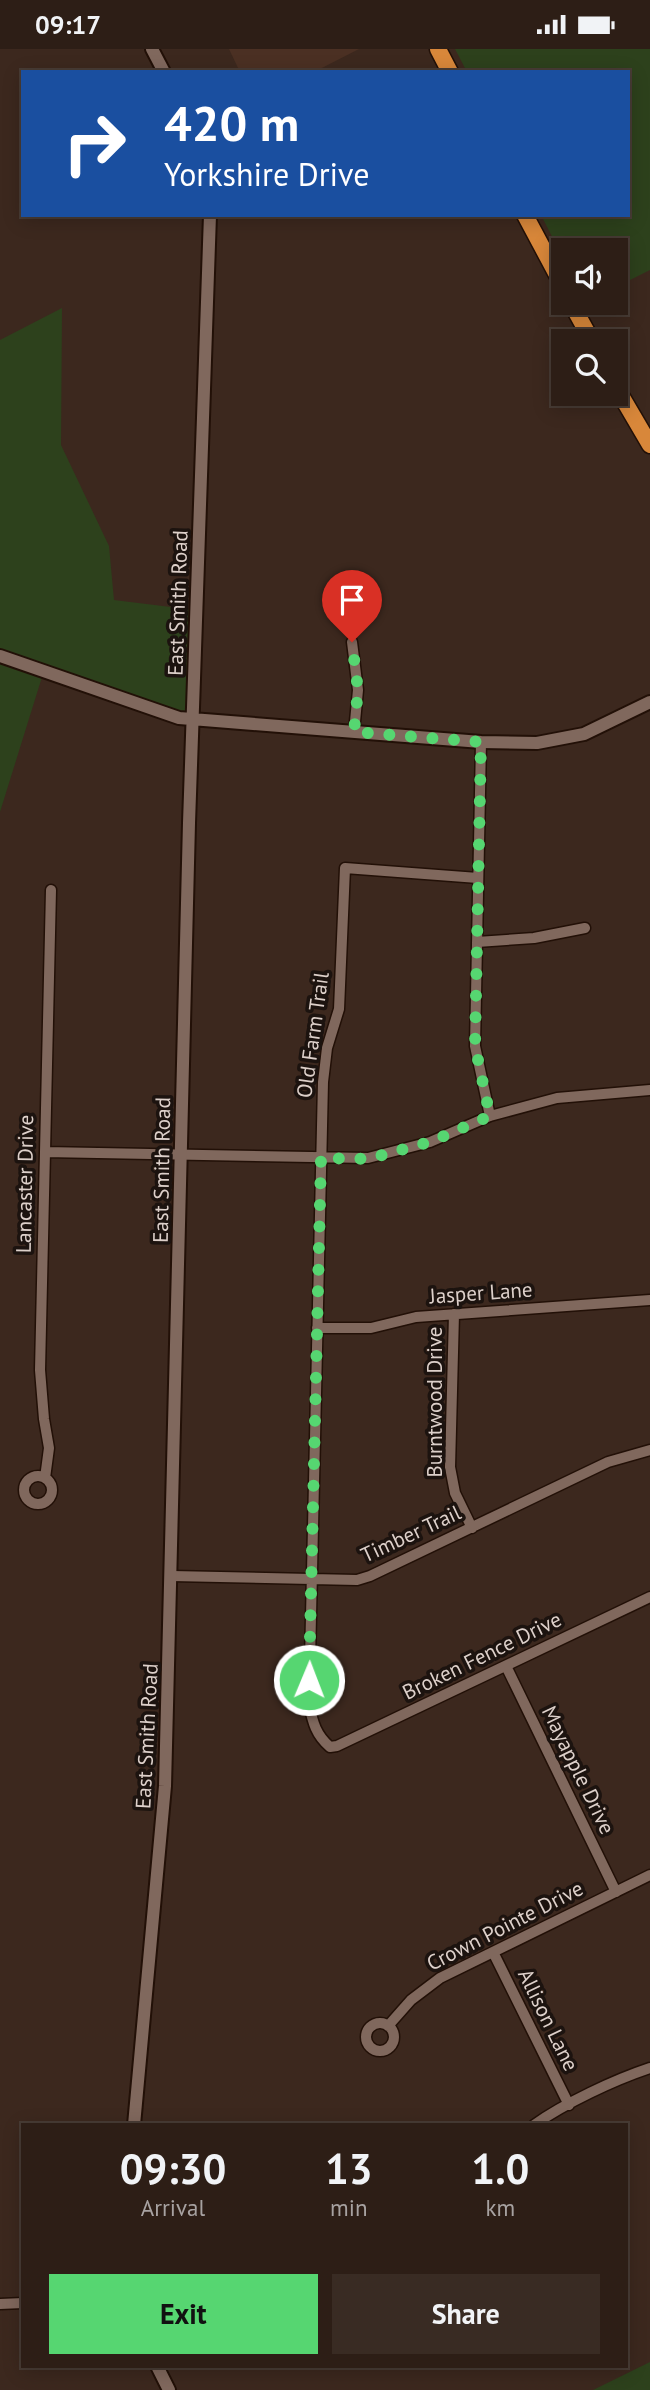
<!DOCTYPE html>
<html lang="en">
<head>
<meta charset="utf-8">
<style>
	:root { --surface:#2d1e16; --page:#392b23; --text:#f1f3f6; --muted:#a7a2a1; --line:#483c35; --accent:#56d671 }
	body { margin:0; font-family:"PT Sans",sans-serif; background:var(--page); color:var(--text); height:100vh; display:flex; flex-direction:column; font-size:26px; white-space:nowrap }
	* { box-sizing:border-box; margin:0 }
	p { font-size:23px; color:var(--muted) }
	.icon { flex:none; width:38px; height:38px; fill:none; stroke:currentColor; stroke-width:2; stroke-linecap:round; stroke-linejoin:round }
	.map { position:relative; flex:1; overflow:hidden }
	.panel { position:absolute; left:21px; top:2074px; width:607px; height:245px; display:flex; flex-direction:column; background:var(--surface); border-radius:0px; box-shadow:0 4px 18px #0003,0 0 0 2px var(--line) }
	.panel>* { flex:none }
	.guide { position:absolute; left:21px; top:21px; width:609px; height:147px; border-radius:0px; box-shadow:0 4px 18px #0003,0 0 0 2px var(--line); background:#1a4fa0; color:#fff; overflow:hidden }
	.fabs { position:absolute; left:551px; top:189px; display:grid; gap:14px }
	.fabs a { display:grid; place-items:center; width:77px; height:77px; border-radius:0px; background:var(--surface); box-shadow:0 4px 18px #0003,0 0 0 2px var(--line); font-size:35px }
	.pin { position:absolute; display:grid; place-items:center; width:60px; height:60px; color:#fff; margin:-72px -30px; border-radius:50% 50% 50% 0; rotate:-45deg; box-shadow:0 0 7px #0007 }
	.pin .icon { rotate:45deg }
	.me { position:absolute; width:77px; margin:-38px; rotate:1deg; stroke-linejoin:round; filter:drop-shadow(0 0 5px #0008) }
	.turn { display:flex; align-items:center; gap:24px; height:147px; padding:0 28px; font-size:32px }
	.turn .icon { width:91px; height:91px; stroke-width:2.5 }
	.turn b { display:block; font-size:49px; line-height:60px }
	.eta { display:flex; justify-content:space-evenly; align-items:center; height:119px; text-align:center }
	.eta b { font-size:42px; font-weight:700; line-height:49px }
	.action { display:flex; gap:14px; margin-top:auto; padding:14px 28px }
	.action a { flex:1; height:80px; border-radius:0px; background:var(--accent); color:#111; font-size:28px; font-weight:700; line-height:80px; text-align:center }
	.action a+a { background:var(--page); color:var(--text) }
	.status { display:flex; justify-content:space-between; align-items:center; height:49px; padding:0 35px; background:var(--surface); direction:ltr }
	.status svg { height:19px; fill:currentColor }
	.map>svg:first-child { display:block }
	.built { fill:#4b3023 }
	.green { fill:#2d411c }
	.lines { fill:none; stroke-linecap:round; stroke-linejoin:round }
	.minor-casing { stroke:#221007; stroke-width:13 }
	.tertiary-casing { stroke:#221007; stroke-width:16 }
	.trunk-casing { stroke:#221007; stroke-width:19 }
	.minor { stroke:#80685d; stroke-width:10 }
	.tertiary { stroke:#80685d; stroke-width:12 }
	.trunk { stroke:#d8873a; stroke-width:16 }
	.route { stroke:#56d671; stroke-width:12; stroke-dasharray:0 21.6 }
	.labels { text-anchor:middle; stroke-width:7; stroke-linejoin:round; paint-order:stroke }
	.street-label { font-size:21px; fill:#ddd0ca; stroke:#1c130f }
</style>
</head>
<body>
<div class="status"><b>09:17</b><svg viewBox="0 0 49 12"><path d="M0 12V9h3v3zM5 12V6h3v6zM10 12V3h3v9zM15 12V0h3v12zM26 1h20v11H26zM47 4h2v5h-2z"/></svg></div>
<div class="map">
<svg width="650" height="2341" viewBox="0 0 650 2341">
	<rect width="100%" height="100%" fill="#3c281e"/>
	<path class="built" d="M229 0H359L314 23H240Z"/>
	<path class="green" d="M455 0H650V221L616 238V201H564L563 209 541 166H628V23H467Z
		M62 259 61 396 109 497 114 551 195 561 191 669 0 605V291Z
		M0 614 42 628 0 763Z
		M650 2313V2341H593Z"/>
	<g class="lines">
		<defs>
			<path id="minor" d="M352 593 358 641 354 683
				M481 693 475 997 490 1067
				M478 829 345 819 339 960 327 999 323 1033 309 1656C313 1674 316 1686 330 1698L337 1697 650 1548
				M477 893 534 889 585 879
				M45 1103 368 1109 430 1093 490 1067 557 1049 650 1041
				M454 1265 450 1418 455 1444 472 1479
				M317 1279H371L416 1268 650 1251
				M24 1441a14 14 0 1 1 28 0a14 14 0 1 1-28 0Z
				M45 1429 49 1399 44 1370 40 1321 51 841
				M172 1527 357 1531 370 1527 608 1413 650 1401
				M506 1617 616 1843
				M493 1903 569 2056
				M366 1988a14 14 0 1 1 28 0a14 14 0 1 1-28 0Z
				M388 1977 411 1951 440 1929 650 1826
				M534 2076C565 2054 614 2031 650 2019
				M0 2255 23 2254"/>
			<path id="tertiary" d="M152 0 164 23
				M0 607 179 669 481 693 537 694 584 685 650 653
				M134 2076 165 1737 189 774 210 166
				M157 2317 169 2341"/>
			<path id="trunk" d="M438 0 450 23
				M525 166 564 239
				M571 254 592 292
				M616 338 650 396"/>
		</defs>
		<use href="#minor" class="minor-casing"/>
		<use href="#tertiary" class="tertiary-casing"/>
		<use href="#trunk" class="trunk-casing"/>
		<use href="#minor" class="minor"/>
		<use href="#tertiary" class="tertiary"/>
		<use href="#trunk" class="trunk"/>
	</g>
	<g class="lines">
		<path class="route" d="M309 1631 321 1109 368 1110 430 1093 490 1067 475 997 481 693 354 683 358 641 352 593"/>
	</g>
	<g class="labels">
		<g class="street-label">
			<text transform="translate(178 554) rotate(-88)" y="7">East Smith Road</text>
			<text transform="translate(313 986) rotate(-82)" y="7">Old Farm Trail</text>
			<text transform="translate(162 1121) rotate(-89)" y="7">East Smith Road</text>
			<text transform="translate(25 1135) rotate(-89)" y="7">Lancaster Drive</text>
			<text transform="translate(481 1244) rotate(-4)" y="7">Jasper Lane</text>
			<text transform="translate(435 1353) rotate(-90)" y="7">Burntwood Drive</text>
			<text transform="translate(411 1485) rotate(-25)" y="7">Timber Trail</text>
			<text transform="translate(482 1607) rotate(-26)" y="7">Broken Fence Drive</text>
			<text transform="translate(147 1687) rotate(-87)" y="7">East Smith Road</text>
			<text transform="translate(578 1721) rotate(64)" y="7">Mayapple Drive</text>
			<text transform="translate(505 1877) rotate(-27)" y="7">Crown Pointe Drive</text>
			<text transform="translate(548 1971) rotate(64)" y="7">Allison Lane</text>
		</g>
	</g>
</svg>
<div class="fabs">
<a><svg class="icon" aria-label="sound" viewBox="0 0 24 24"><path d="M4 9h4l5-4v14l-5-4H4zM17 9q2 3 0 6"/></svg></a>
<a><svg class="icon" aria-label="search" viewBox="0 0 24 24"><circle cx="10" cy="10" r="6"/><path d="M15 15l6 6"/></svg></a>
</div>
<div class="pin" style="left:352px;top:593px;background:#d93025"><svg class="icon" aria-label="arrive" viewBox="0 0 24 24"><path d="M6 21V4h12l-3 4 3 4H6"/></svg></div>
<svg class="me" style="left:309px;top:1631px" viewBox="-20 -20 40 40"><circle r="17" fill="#56d671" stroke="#fff" stroke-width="3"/><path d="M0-11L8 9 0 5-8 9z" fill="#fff"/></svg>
<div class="guide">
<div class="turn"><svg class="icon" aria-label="right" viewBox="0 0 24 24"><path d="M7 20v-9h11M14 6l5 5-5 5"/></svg><div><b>420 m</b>Yorkshire Drive</div></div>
</div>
<section class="panel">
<div class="eta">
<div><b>09:30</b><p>Arrival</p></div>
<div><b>13</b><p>min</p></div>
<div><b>1.0</b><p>km</p></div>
</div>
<div class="action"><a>Exit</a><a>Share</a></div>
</section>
</div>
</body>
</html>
